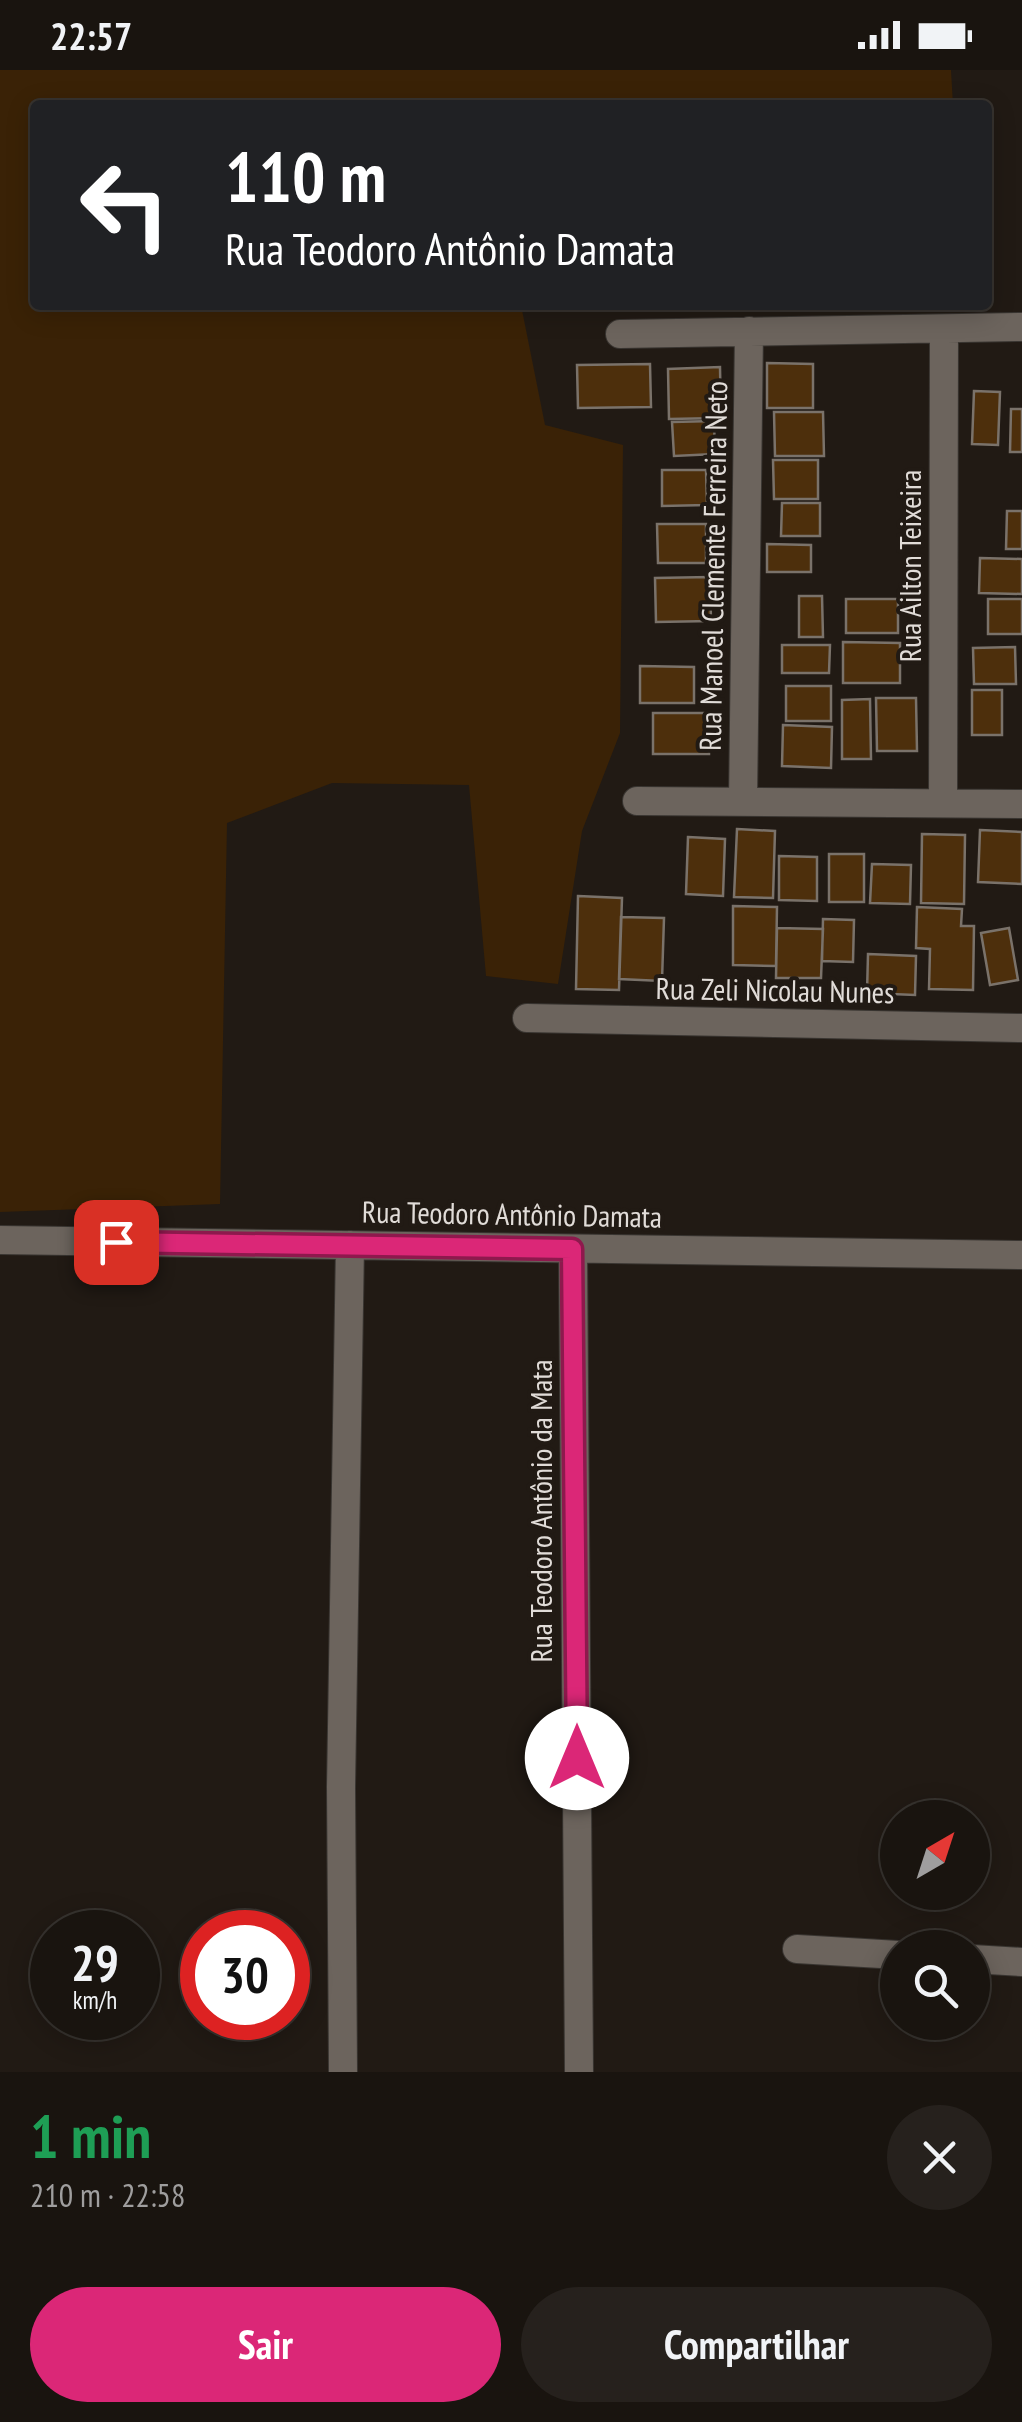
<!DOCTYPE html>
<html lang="pt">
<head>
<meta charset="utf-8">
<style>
	:root { --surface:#19140f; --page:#26211d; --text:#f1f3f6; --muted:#9f9e9e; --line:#37332f; --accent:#db2777 }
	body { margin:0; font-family:"PT Sans Narrow",sans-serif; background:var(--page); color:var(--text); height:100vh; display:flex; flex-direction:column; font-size:38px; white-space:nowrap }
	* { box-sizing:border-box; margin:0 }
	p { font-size:32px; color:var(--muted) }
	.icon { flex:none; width:55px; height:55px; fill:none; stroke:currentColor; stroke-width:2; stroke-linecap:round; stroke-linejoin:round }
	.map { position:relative; height:2002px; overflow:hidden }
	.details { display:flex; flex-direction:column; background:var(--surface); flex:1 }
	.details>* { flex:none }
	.guide { position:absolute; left:30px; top:30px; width:962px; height:210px; border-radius:10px; box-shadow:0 5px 25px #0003,0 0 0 2px var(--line); background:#202124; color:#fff; overflow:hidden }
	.needle { width:65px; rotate:39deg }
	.fabs { position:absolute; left:880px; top:1730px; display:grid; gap:20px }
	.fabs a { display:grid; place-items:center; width:110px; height:110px; border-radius:50%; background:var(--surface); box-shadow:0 5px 25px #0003,0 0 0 2px var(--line); font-size:50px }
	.speed { position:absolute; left:30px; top:1840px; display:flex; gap:20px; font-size:50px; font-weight:700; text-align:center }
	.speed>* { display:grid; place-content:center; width:130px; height:130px; border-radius:50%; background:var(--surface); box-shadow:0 5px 25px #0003,0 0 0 2px var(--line); line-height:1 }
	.speed small { font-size:25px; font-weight:400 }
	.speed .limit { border:15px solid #d22; background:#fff; color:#111 }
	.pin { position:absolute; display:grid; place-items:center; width:85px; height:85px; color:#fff; margin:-42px; border-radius:20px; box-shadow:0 5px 15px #0006 }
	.me { position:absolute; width:110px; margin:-55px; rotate:0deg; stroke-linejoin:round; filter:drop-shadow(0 0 8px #0008) }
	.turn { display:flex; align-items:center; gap:35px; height:210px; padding:0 30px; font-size:45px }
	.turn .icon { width:130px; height:130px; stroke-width:2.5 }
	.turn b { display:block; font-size:70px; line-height:85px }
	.round { display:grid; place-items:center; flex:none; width:105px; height:105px; border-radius:52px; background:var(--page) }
	.summary { display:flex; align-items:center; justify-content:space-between; height:170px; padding:0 30px }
	h1 { font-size:60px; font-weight:700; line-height:75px; color:#1e9e55 }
	.button { display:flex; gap:20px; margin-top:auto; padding:20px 30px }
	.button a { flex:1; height:115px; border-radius:60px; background:var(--accent); color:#fff; font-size:40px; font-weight:700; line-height:115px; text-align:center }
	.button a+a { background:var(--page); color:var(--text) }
	.status { display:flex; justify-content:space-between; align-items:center; height:70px; padding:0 50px; background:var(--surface); direction:ltr }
	.status svg { height:28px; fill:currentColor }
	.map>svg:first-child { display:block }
	.green { fill:#3a2206 }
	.building { fill:#4d2f0c; stroke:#7a726a; stroke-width:2.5 }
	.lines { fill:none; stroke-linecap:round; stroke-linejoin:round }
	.street-casing { stroke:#393531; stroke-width:30 }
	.street { stroke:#6c645d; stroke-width:28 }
	.route-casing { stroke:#8e194d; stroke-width:25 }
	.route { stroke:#db2777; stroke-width:18 }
	.labels { text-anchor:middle; stroke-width:8; stroke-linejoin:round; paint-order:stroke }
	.street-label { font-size:30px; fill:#e1dcd8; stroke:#211a14 }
</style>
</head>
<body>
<div class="status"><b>22:57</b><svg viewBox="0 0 49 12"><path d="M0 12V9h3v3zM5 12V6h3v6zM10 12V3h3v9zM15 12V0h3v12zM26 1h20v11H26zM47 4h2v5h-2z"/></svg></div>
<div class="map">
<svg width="1022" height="2002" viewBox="0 0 1022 2002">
	<rect width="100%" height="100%" fill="#211a14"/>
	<path class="green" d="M0 0H951L953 35H35V235H521L545 355 623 375 620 663 582 761 558 914 486 906 469 715 332 713 227 753 220 1134 0 1142Z"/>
	<path class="building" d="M767 293 813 294V338H767Z
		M650 294 651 337 578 338 577 295Z
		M720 297 721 348 669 349 668 299Z
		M974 321 1000 322 998 375 972 374Z
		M1011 339H1022V382H1010Z
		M774 342H823L824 386H775Z
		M714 351 715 384 674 386 672 352Z
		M773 390H818V429H774Z
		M662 400H706L707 435 662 436Z
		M782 433H820V466H781Z
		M1007 441H1022V479H1006Z
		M657 454H706V493H658Z
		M767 474 811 475V502H767Z
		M980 488 1022 489V524L979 523Z
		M710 507 711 551 656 552 655 508Z
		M799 526H822L823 567H799Z
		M846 529H898V563H846Z
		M988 529H1022V564H988Z
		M843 572 900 573V613H843Z
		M782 575H830L829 603H782Z
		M1015 577 1016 614H974L973 578Z
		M640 596 694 597V633H640Z
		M786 616H831V651H786Z
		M972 620H1002V665H972Z
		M876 628H916L917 681H877Z
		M870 629 871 689H842V630Z
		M653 643H709V684H653Z
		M783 655 832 657 831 698 782 696Z
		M737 759 775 761 773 828 734 827Z
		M980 760 1022 762V814L978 812Z
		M922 764 965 765 964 834 921 833Z
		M688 767 725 769 723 826 686 824Z
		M829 784H864V832H829Z
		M779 786 817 787V831L779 830Z
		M872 794 911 795 910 834 870 833Z
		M578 826 622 828 619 920 576 919Z
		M733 836 777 837 776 896 733 895Z
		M917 837 962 839 961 856H974L973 920 929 919 930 879 916 878Z
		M621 847 664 848 662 911 619 909Z
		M823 849 854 850 853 892 822 891Z
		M777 858 823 859 821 908H776Z
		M1009 858 1018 910 990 915 981 863Z
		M868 884 916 886 915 925 867 923Z"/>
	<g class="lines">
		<defs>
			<path id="street" d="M620 264 1022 257
				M637 731 1022 734
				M743 731 749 261
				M943 733 944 259
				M527 948 1022 958
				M0 1170 1022 1185
				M573 1179 579 2002
				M797 1879 898 1885
				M972 1889 1022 1892
				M343 2002 341 1717 350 1175"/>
		</defs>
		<use href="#street" class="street-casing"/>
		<use href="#street" class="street"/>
	</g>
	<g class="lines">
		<defs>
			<path id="route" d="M116 1172 572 1179 577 1688"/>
		</defs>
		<use href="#route" class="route-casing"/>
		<use href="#route" class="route"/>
	</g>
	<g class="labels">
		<g class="street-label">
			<text transform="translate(714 496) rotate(-89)" y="10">Rua Manoel Clemente Ferreira Neto</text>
			<text transform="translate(911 496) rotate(-90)" y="10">Rua Ailton Teixeira</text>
			<text transform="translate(775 921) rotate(1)" y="10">Rua Zeli Nicolau Nunes</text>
			<text transform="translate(512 1145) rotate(1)" y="10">Rua Teodoro Antônio Damata</text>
			<text transform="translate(542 1441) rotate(-90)" y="10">Rua Teodoro Antônio da Mata</text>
		</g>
	</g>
</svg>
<div class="fabs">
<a><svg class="needle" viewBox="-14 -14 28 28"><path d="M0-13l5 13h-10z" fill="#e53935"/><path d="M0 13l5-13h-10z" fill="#9f9e9e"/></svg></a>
<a><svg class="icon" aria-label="search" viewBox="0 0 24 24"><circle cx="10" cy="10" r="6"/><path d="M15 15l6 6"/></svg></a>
</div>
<div class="speed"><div>29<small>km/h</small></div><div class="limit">30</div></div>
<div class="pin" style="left:116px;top:1172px;background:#d93025"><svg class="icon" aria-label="arrive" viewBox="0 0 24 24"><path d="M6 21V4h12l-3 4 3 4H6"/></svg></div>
<svg class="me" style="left:577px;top:1688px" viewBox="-20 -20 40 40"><circle r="19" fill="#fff"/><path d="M0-13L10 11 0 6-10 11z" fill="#db2777"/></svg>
<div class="guide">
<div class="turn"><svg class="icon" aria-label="left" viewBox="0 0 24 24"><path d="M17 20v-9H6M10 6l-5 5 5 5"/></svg><div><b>110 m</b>Rua Teodoro Antônio Damata</div></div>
</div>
</div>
<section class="details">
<div class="summary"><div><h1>1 min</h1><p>210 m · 22:58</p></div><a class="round"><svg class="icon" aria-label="close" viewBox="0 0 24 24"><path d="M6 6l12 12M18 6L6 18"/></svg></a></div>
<div class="button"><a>Sair</a><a>Compartilhar</a></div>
</section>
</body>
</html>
